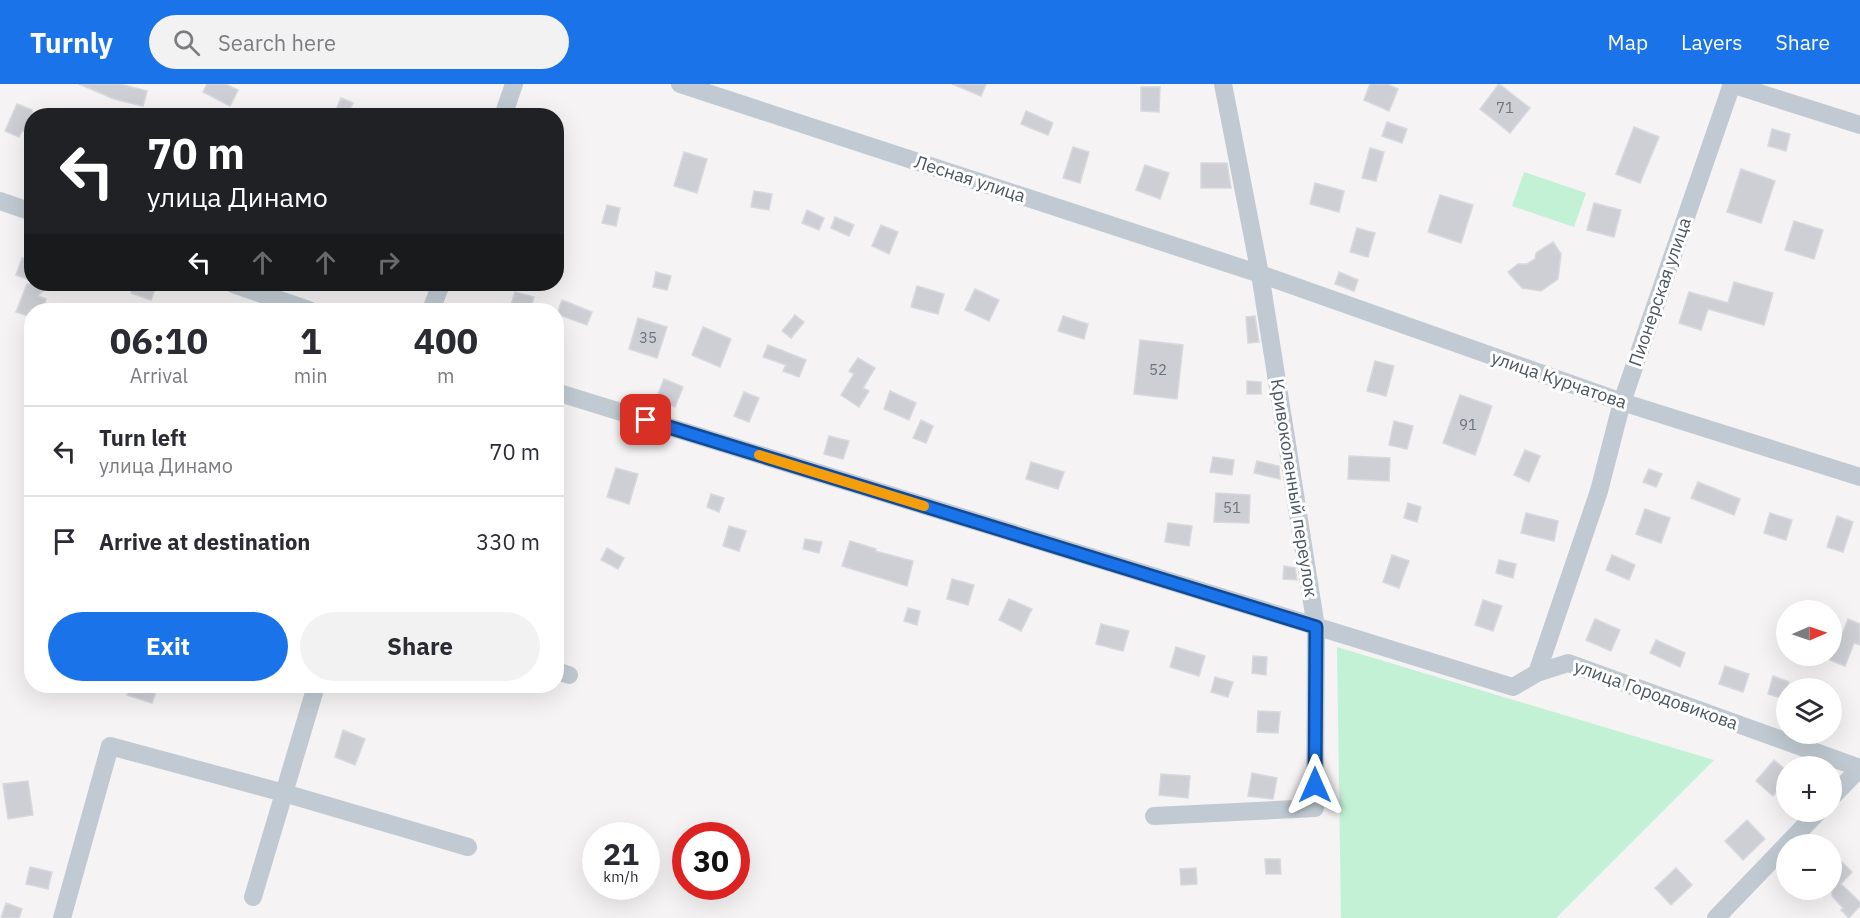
<!DOCTYPE html>
<html lang="en">
<head>
<meta charset="utf-8">
<style>
	:root { --surface:#fff; --page:#f2f2f3; --text:#2b2b33; --muted:#7c7c81; --line:#e1e1e2; --accent:#1a73e8 }
	body { margin:0; font-family:"IBM Plex Sans",sans-serif; background:var(--page); color:var(--text); height:100vh; display:flex; flex-direction:column; font-size:22px; white-space:nowrap }
	* { box-sizing:border-box; margin:0 }
	p { font-size:20px; color:var(--muted) }
	.icon { flex:none; width:33px; height:33px; fill:none; stroke:currentColor; stroke-width:2; stroke-linecap:round; stroke-linejoin:round }
	.map { position:relative; flex:1; overflow:hidden }
	.side { position:absolute; left:24px; top:219px; width:540px; height:390px; display:flex; flex-direction:column; background:var(--surface); border-radius:24px; box-shadow:0 6px 24px #0002 }
	.side>* { flex:none }
	.banner { position:absolute; left:24px; top:24px; width:540px; height:183px; border-radius:24px; box-shadow:0 6px 24px #0002; background:#202124; color:#fff; overflow:hidden }
	.needle { width:39px; rotate:88deg }
	.buttons { position:absolute; left:1776px; top:516px; display:grid; gap:12px }
	.buttons a { display:grid; place-items:center; width:66px; height:66px; border-radius:50%; background:var(--surface); box-shadow:0 6px 24px #0002; font-size:30px }
	.speed { position:absolute; left:582px; top:738px; display:flex; gap:12px; font-size:30px; font-weight:700; text-align:center }
	.speed>* { display:grid; place-content:center; width:78px; height:78px; border-radius:50%; background:var(--surface); box-shadow:0 6px 24px #0002; line-height:1 }
	.speed small { font-size:15px; font-weight:400 }
	.speed .limit { border:9px solid #d22; background:#fff; color:#111 }
	.pin { position:absolute; display:grid; place-items:center; width:51px; height:51px; color:#fff; margin:-26px; border-radius:12px; box-shadow:0 3px 9px #0006 }
	.me { position:absolute; width:66px; margin:-33px; rotate:0deg; stroke-linejoin:round; filter:drop-shadow(0 0 4px #0008) }
	.turn { display:flex; align-items:center; gap:21px; height:126px; padding:0 24px; font-size:27px }
	.turn .icon { width:78px; height:78px; stroke-width:2.5 }
	.turn b { display:block; font-size:42px; line-height:51px }
	.lanes { display:flex; align-items:center; height:57px; padding:0 24px; background:#0003; justify-content:center; gap:30px; direction:ltr }
	.lanes .off { opacity:.35 }
	.eta { display:flex; justify-content:space-evenly; align-items:center; height:102px; text-align:center }
	.eta b { font-size:36px; font-weight:700; line-height:42px }
	.primary-button { display:flex; gap:12px; margin-top:auto; padding:12px 24px }
	.primary-button a { flex:1; height:69px; border-radius:36px; background:var(--accent); color:#fff; font-size:24px; font-weight:700; line-height:69px; text-align:center }
	.primary-button a+a { background:var(--page); color:var(--text) }
	ul { padding:0; list-style:none }
	li { display:flex; align-items:center; gap:18px; height:90px; padding:0 24px; border-top:2px solid var(--line) }
	li div { flex:1 }
	li b { display:block; font-size:22px }
	li em { font-style:normal }
	header { display:flex; align-items:center; gap:36px; box-sizing:border-box; height:84px; padding:0 30px; background:var(--accent); color:#fff }
	header strong { font-size:28px }
	nav { display:flex; gap:33px; margin-inline-start:auto; font-size:21px }
	.search { width:420px; height:54px; background:var(--page); display:flex; align-items:center; gap:15px; box-sizing:border-box; padding:0 21px; border-radius:33px; color:var(--muted); font-size:22px }
	.map>svg:first-child { display:block }
	.green { fill:#c3f1d5 }
	.building { fill:#cdcfd5; stroke:#d7d9de; stroke-width:1.5 }
	.lines { fill:none; stroke-linecap:round; stroke-linejoin:round }
	.minor { stroke:#c1cad2; stroke-width:18 }
	.route-casing { stroke:#114b97; stroke-width:15 }
	.route { stroke:#1a73e8; stroke-width:10 }
	.slow { stroke:#f59e0b; stroke-width:10 }
	.labels { text-anchor:middle; stroke-width:6; stroke-linejoin:round; paint-order:stroke }
	.number-label { font-size:15px; fill:#6b747e }
	.street-label { font-size:18px; fill:#4a5661; stroke:#fff }
</style>
</head>
<body>
<header>
<strong>Turnly</strong>
<div class="search"><svg class="icon" aria-label="search" viewBox="0 0 24 24"><circle cx="10" cy="10" r="6"/><path d="M15 15l6 6"/></svg>Search here</div>
<nav><a>Map</a><a>Layers</a><a>Share</a></nav>
</header>
<div class="map">
<svg width="1860" height="834" viewBox="0 0 1860 834">
	<rect width="100%" height="100%" fill="#f5f3f3"/>
	<path class="green" d="M1524 88 1586 109 1574 143 1512 122Z
		M1337 563 1714 676 1556 834H1341Z"/>
	<path class="building" d="M79 0H120L147 7 143 22 114 15Z
		M207 0H225L238 6 230 22 203 8Z
		M952 0H986L981 12Z
		M1370 0H1387L1398 5 1389 27 1364 16Z
		M1499 0 1530 24 1510 49 1480 25Z
		M1141 3H1160L1159 28 1141 27Z
		M341 14 353 19 347 31 336 26Z
		M17 20 32 26V50L22 47 19 53 5 47Z
		M1026 27 1053 39 1048 51 1021 40Z
		M1387 38 1407 45 1402 59 1382 52Z
		M1634 43 1659 53 1640 99 1616 90Z
		M1772 45 1790 50 1786 67 1768 62Z
		M1073 63 1089 68 1080 99 1063 94Z
		M1370 64 1384 68 1376 97 1362 94Z
		M684 68 707 75 697 109 674 102Z
		M1201 79H1227L1231 104H1201Z
		M1145 81 1169 89 1160 115 1136 106Z
		M1741 85 1775 97 1761 139 1727 128Z
		M1315 99 1344 107 1339 128 1310 120Z
		M754 107 772 110 769 126 751 123Z
		M1440 111 1473 121 1461 159 1428 148Z
		M1594 119 1621 126 1614 153 1587 146Z
		M607 121 620 124 616 142 602 139Z
		M807 126 824 134 819 146 802 139Z
		M835 133 854 141 849 152 831 144Z
		M1794 137 1823 146 1814 175 1785 166Z
		M881 141 898 148 889 170 872 162Z
		M1357 144 1375 149 1368 173 1350 168Z
		M1553 158 1561 170 1558 195 1541 207 1522 204 1508 188 1518 180H1527L1535 175 1536 169Z
		M22 174 32 178V197L16 191Z
		M656 188 671 192 667 206 653 203Z
		M1339 188 1358 196 1354 207 1335 200Z
		M1734 198 1773 209 1764 241 1708 225 1701 246 1679 239 1689 208 1728 219Z
		M27 200H50L38 212 46 215 43 226H32V233L16 228Z
		M134 200H157L151 216 131 209Z
		M917 202 944 210 938 230 911 223Z
		M975 205 999 216 989 237 965 226Z
		M515 208 534 213 530 226 511 221Z
		M562 216 592 228 587 241 557 230Z
		M795 231 804 238 791 254 782 247Z
		M1063 232 1088 240 1084 255 1058 247Z
		M1255 232 1259 258 1248 259 1246 233Z
		M638 234 667 243 657 274 629 265Z
		M703 243 731 255 720 283 692 271Z
		M1140 256 1183 261 1177 315 1134 310Z
		M768 261 806 276 799 293 783 287 786 281 763 273Z
		M858 274 875 284 863 304 869 307 859 323 841 311 854 290 849 287Z
		M1375 277 1394 282 1386 312 1367 307Z
		M664 295 683 303 675 323 656 315Z
		M1247 297 1261 298V310H1247Z
		M890 307 916 319 909 336 884 325Z
		M744 308 759 314 749 338 734 332Z
		M1460 311 1492 322 1475 371 1443 359Z
		M921 336 933 342 926 359 913 354Z
		M1394 337 1413 342 1407 365 1389 361Z
		M829 352 849 357 843 375 824 370Z
		M1525 366 1540 372 1529 398 1514 391Z
		M1349 372 1390 374 1389 397 1348 395Z
		M1213 373 1234 376 1232 391 1210 388Z
		M1257 377 1279 382 1280 395 1254 389Z
		M1031 378 1064 388 1058 405 1026 395Z
		M616 384 638 390 629 420 607 413Z
		M1649 385 1662 390 1656 403 1643 398Z
		M1698 398 1740 415 1734 431 1691 414Z
		M1216 409 1250 411 1249 439 1214 438Z
		M711 410 724 414 719 428 707 423Z
		M1408 419 1421 423 1417 438 1404 434Z
		M1645 425 1670 434 1661 459 1636 450Z
		M1526 429 1558 437 1554 457 1521 449Z
		M1770 429 1792 436 1786 456 1764 449Z
		M1837 432 1853 438 1843 468 1827 463Z
		M1168 439 1192 442 1189 462 1165 458Z
		M729 442 746 447 739 467 723 462Z
		M805 455 822 458 819 469 803 465Z
		M850 457 876 465 875 467 913 477 907 502 842 482Z
		M607 464 624 474 618 485 601 476Z
		M1392 471 1409 477 1399 504 1383 498Z
		M1612 471 1635 481 1629 496 1606 486Z
		M1499 476 1516 480 1513 494 1496 489Z
		M1284 482 1295 484 1297 496 1283 495Z
		M952 495 974 501 968 521 947 515Z
		M1009 515 1032 525 1021 547 999 536Z
		M1483 516 1502 522 1493 547 1475 541Z
		M908 524 920 527 917 541 904 537Z
		M1595 535 1620 546 1611 567 1586 556Z
		M1848 535 1860 540V561L1854 559 1845 582 1830 576 1835 563 1837 564Z
		M1101 540 1129 547 1123 567 1096 560Z
		M1656 556 1685 569 1680 583 1650 569Z
		M1176 563 1205 572 1199 592 1170 583Z
		M1253 572 1267 573 1266 591 1252 589Z
		M1725 582 1749 590 1743 608 1719 600Z
		M1773 592 1789 598 1784 615 1768 610Z
		M1215 593 1233 598 1228 613 1211 608Z
		M130 602H158L152 619 127 611Z
		M1258 627 1280 628 1278 649 1257 648Z
		M343 646 365 655 355 681 335 673Z
		M1774 676 1786 686V696L1773 712 1756 697Z
		M1252 689 1277 694 1273 715 1248 712Z
		M1161 690 1190 692 1188 714 1159 711Z
		M28 697 33 731 8 735 3 700Z
		M1747 736 1765 755 1743 776 1725 757Z
		M1832 768 1852 788 1841 800 1860 818V822L1849 834 1841 826 1843 824 1832 812Z
		M1265 775H1280L1281 790H1266Z
		M30 783 52 788 48 805 26 800Z
		M1196 784 1197 800 1181 801 1180 785Z
		M1676 784 1692 801 1671 821 1655 804Z
		M6 819 22 825 19 834H1Z"/>
	<g class="lines">
		<path class="minor" d="M680 0 1260 190 1622 318 1860 393
			M1731 0 1860 41
			M503 32 514 0
			M0 117 32 128
			M233 200 309 226
			M431 226 441 200
			M556 308 1513 603 1537 589 1568 579 1860 684
			M556 587 569 591
			M1537 589 1599 407 1622 318 1732 0
			M1832 713 1860 684
			M1154 732 1315 724 1316 543 1260 190 1223 0
			M253 813 316 602
			M62 834 110 662 284 709 468 763
			M1716 834 1818 728"/>
	</g>
	<g class="lines">
		<defs>
			<path id="route" d="M646 336 1316 543 1315 701"/>
		</defs>
		<use href="#route" class="route-casing"/>
		<use href="#route" class="route"/>
		<path class="slow" d="M759 371 924 422"/>
	</g>
	<g class="labels">
		<g class="number-label">
			<text x="1505" y="29">71</text>
			<text x="648" y="259">35</text>
			<text x="1158" y="291">52</text>
			<text x="1468" y="346">91</text>
			<text x="1232" y="429">51</text>
		</g>
		<g class="street-label">
			<text transform="translate(970 95) rotate(18)" y="6">Лесная улица</text>
			<text transform="translate(1660 208) rotate(-71)" y="6">Пионерская улица</text>
			<text transform="translate(1559 296) rotate(19)" y="6">улица Курчатова</text>
			<text transform="translate(1294 404) rotate(81)" y="6">Кривоколенный переулок</text>
			<text transform="translate(1656 611) rotate(20)" y="6">улица Городовикова</text>
		</g>
	</g>
</svg>
<div class="buttons">
<a><svg class="needle" viewBox="-14 -14 28 28"><path d="M0-13l5 13h-10z" fill="#e53935"/><path d="M0 13l5-13h-10z" fill="#7c7c81"/></svg></a>
<a><svg class="icon" aria-label="layers" viewBox="0 0 24 24"><path d="M12 4l9 5-9 5-9-5zM3 14l9 5 9-5"/></svg></a>
<a>+</a>
<a>−</a>
</div>
<div class="speed"><div>21<small>km/h</small></div><div class="limit">30</div></div>
<div class="pin" style="left:646px;top:336px;background:#d93025"><svg class="icon" aria-label="arrive" viewBox="0 0 24 24"><path d="M6 21V4h12l-3 4 3 4H6"/></svg></div>
<svg class="me" style="left:1315px;top:701px" viewBox="-20 -20 40 40"><path d="M0-17L14 15 0 8-14 15z" fill="#1a73e8" stroke="#fff" stroke-width="4"/></svg>
<div class="banner">
<div class="turn"><svg class="icon" aria-label="left" viewBox="0 0 24 24"><path d="M17 20v-9H6M10 6l-5 5 5 5"/></svg><div><b>70 m</b>улица Динамо</div></div>
<div class="lanes"><svg class="icon" aria-label="left" viewBox="0 0 24 24"><path d="M17 20v-9H6M10 6l-5 5 5 5"/></svg><svg class="icon off" aria-label="ahead" viewBox="0 0 24 24"><path d="M12 20V5M6 11l6-6 6 6"/></svg><svg class="icon off" aria-label="ahead" viewBox="0 0 24 24"><path d="M12 20V5M6 11l6-6 6 6"/></svg><svg class="icon off" aria-label="right" viewBox="0 0 24 24"><path d="M7 20v-9h11M14 6l5 5-5 5"/></svg></div>
</div>
<section class="side">
<div class="eta">
<div><b>06:10</b><p>Arrival</p></div>
<div><b>1</b><p>min</p></div>
<div><b>400</b><p>m</p></div>
</div>
<ul>
<li><svg class="icon" aria-label="left" viewBox="0 0 24 24"><path d="M17 20v-9H6M10 6l-5 5 5 5"/></svg><div><b>Turn left</b><p>улица Динамо</p></div><em>70 m</em></li>
<li><svg class="icon" aria-label="arrive" viewBox="0 0 24 24"><path d="M6 21V4h12l-3 4 3 4H6"/></svg><div><b>Arrive at destination</b></div><em>330 m</em></li>
</ul>
<div class="primary-button"><a>Exit</a><a>Share</a></div>
</section>
</div>
</body>
</html>
